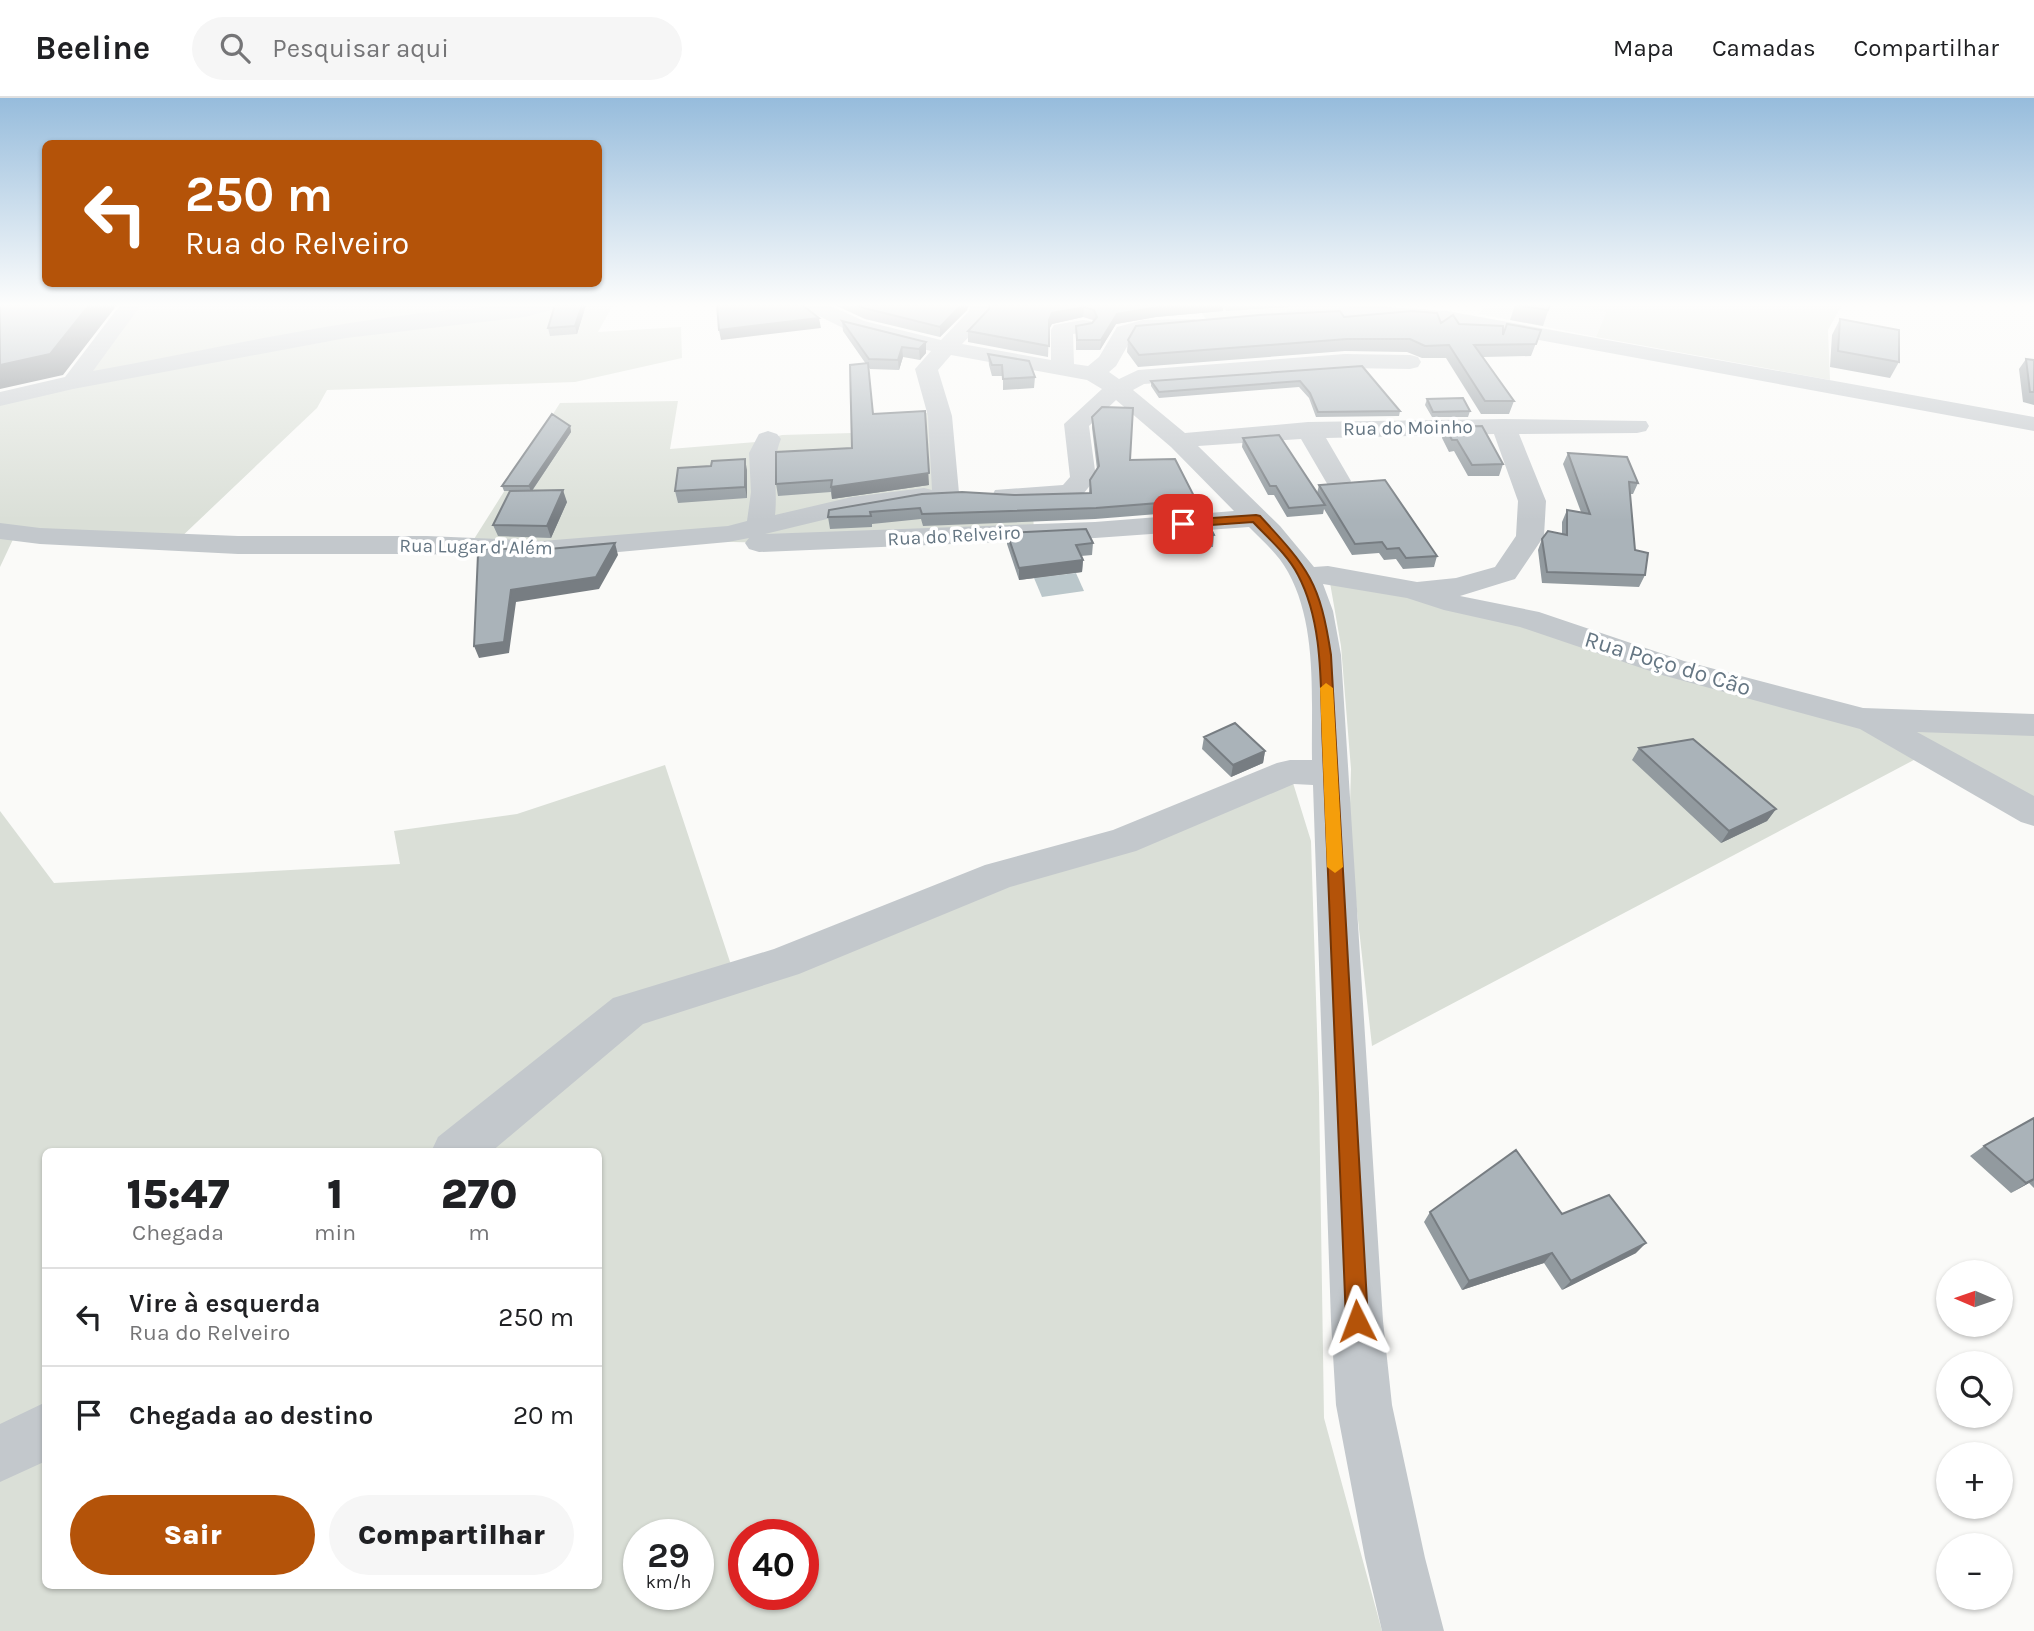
<!DOCTYPE html>
<html lang="pt">
<head>
<meta charset="utf-8">
<style>
	:root { --surface:#fff; --page:#f6f6f6; --text:#202124; --muted:#757577; --line:#e0e0e0; --accent:#b45309 }
	body { margin:0; font-family:Karla,sans-serif; background:var(--page); color:var(--text); height:100vh; display:flex; flex-direction:column; font-size:26px; white-space:nowrap }
	* { box-sizing:border-box; margin:0 }
	p { font-size:23px; color:var(--muted) }
	.icon { flex:none; width:38px; height:38px; fill:none; stroke:currentColor; stroke-width:2; stroke-linecap:round; stroke-linejoin:round }
	.map { position:relative; flex:1; overflow:hidden }
	.details { position:absolute; left:42px; top:1050px; width:560px; height:441px; display:flex; flex-direction:column; background:var(--surface); border-radius:10px; box-shadow:0 2px 5px #0004 }
	.details>* { flex:none }
	.banner { position:absolute; left:42px; top:42px; width:560px; height:147px; border-radius:10px; box-shadow:0 2px 5px #0004; background:#b45309; color:#fff; overflow:hidden }
	.needle { width:46px; rotate:272deg }
	.tools { position:absolute; left:1936px; top:1162px; display:grid; gap:14px }
	.tools a { display:grid; place-items:center; width:77px; height:77px; border-radius:50%; background:var(--surface); box-shadow:0 2px 5px #0004; font-size:35px }
	.speed { position:absolute; left:623px; top:1421px; display:flex; gap:14px; font-size:35px; font-weight:700; text-align:center }
	.speed>* { display:grid; place-content:center; width:91px; height:91px; border-radius:50%; background:var(--surface); box-shadow:0 2px 5px #0004; line-height:1 }
	.speed small { font-size:18px; font-weight:400 }
	.speed .limit { border:10px solid #d22; background:#fff; color:#111 }
	.pin { position:absolute; display:grid; place-items:center; width:60px; height:60px; color:#fff; margin:-30px; border-radius:14px; box-shadow:0 4px 10px #0006 }
	.me { position:absolute; width:77px; margin:-38px; rotate:357deg; stroke-linejoin:round; filter:drop-shadow(0 0 5px #0008) }
	.turn { display:flex; align-items:center; gap:24px; height:147px; padding:0 28px; font-size:32px }
	.turn .icon { width:91px; height:91px; stroke-width:2.5 }
	.turn b { display:block; font-size:49px; line-height:60px }
	.eta { display:flex; justify-content:space-evenly; align-items:center; height:119px; text-align:center }
	.eta b { font-size:42px; font-weight:800; line-height:49px }
	.button { display:flex; gap:14px; margin-top:auto; padding:14px 28px }
	.button a { flex:1; height:80px; border-radius:42px; background:var(--accent); color:#fff; font-size:28px; font-weight:800; line-height:80px; text-align:center }
	.button a+a { background:var(--page); color:var(--text) }
	ul { padding:0; list-style:none }
	li { display:flex; align-items:center; gap:21px; height:98px; padding:0 28px; border-top:2px solid var(--line) }
	li div { flex:1 }
	li b { display:block; font-size:26px }
	li em { font-style:normal }
	header { display:flex; align-items:center; gap:42px; box-sizing:border-box; height:98px; padding:0 35px; background:var(--surface); border-bottom:2px solid var(--line) }
	header strong { font-size:33px }
	nav { display:flex; gap:38px; margin-inline-start:auto; font-size:24px }
	.search { width:490px; height:63px; background:var(--page); display:flex; align-items:center; gap:18px; box-sizing:border-box; padding:0 24px; border-radius:38px; color:var(--muted); font-size:26px }
	.map>svg:first-child { display:block }
	.built { fill:#e8e9e9 }
	.green { fill:#dadfd7; fill-rule:evenodd }
	.water { fill:#bbc7cb }
	.lines { fill:none; stroke-linecap:round; stroke-linejoin:round }
	.minor { fill:#c3c8cc; fill-rule:evenodd }
	.wall { fill:#929a9f }
	.shaded-wall { fill:#777d82 }
	.building { fill:#aab3b9; stroke:#777d82; stroke-width:2 }
	.route { fill:#b45309; stroke:#753606; stroke-width:2 }
	.slow { fill:#f59e0b }
	.labels { text-anchor:middle; stroke-width:7; stroke-linejoin:round; paint-order:stroke }
	.far-street-label { font-size:19px; fill:#657683; stroke:#fff }
	.street-label { font-size:23px; fill:#657683; stroke:#fff }
</style>
</head>
<body>
<header>
<strong>Beeline</strong>
<div class="search"><svg class="icon" aria-label="search" viewBox="0 0 24 24"><circle cx="10" cy="10" r="6"/><path d="M15 15l6 6"/></svg>Pesquisar aqui</div>
<nav><a>Mapa</a><a>Camadas</a><a>Compartilhar</a></nav>
</header>
<div class="map">
<svg width="2034" height="1533" viewBox="0 0 2034 1533">
	<rect width="100%" height="100%" fill="#fafaf8"/>
	<path class="built" d="M1485 207H1568L1606 214 1596 239 1479 216Z"/>
	<path class="green" d="M131 207H613L598 234 681 229 682 260 575 284 327 292 317 310 176 444 16 435 0 469V301L73 284Z
		M1196 207H1412L1206 221Z
		M1568 207H1842L1828 232 1830 282 1596 239 1606 214Z
		M678 303 670 351 756 344 782 337 852 335V321L939 314 946 395 1032 399 1034 433 780 445 692 443 469 449 560 305Z
		M1329 479 1371 484 1863 620 2034 628V715L1929 654 1372 948 1349 741 1351 671 1341 548Z
		M665 667 735 879 1289 672 1311 743 1319 995 1324 1320 1382 1533H0V713L54 785 400 766 394 733 517 716ZM46 1054H598V1488H46ZM639 1437H698V1496H639ZM744 1437H803V1496H744Z"/>
	<path class="water" d="M1076 475 1084 493 1042 499 1034 480Z"/>
	<g class="lines">
		<path class="minor" d="M120 207H141L93 273C246 245 402 206 558 207L555 211 525 219 346 240 73 291 0 308V294L65 279Z
			M802 207H829L864 223 941 242 969 213 971 207H991L987 220 962 246 1051 262V232L1054 227 1083 222 1091 223 1094 228 1091 233 1073 236 1074 266 1088 268 1099 259 1117 229 1143 222 1195 221 1198 226 1195 231 1133 238 1116 268 1109 274 1119 281 1138 272 1345 256 1410 257 1418 259 1421 264 1418 269 1410 271 1345 270 1144 286 1133 292 1185 335 1308 324 1503 321 1646 323 1649 328 1646 333 1637 335 1519 336 1546 403 1544 438 1515 481 1460 498 1539 514 1684 563 1863 610 2034 616V638L1917 634 2034 698V728L2021 724 1860 631 1662 577 1520 529 1444 512 1407 500 1323 486 1333 513 1341 557 1383 1223 1392 1307 1425 1460 1444 1533H1382L1365 1460 1336 1307 1331 1223 1313 687 1294 686 1136 753 1010 789 799 876 643 926 491 1054H431L438 1039 613 900 774 851 985 767 1113 732 1277 665 1290 662H1312C1311 602 1318 528 1288 474 1279 457 1263 443 1249 429L1095 440 759 454 749 451 745 445 749 440 728 444 542 461 427 456H238L40 446 0 441V425L40 430 238 438H427L542 443 728 428 747 423 751 394 749 355 759 336 768 333 777 336 781 341C771 364 778 392 775 417L852 399 924 390 932 392 928 318 915 271 931 253 849 233 805 211ZM951 257 1087 282 1102 291 1064 326 1070 379 1063 387 995 392 992 398 995 404 1032 407 1080 400 1096 380 1089 328 1116 302 1171 349 1234 413 1095 424 765 436 852 415 924 406 934 404 936 400 946 403 955 401 959 395 952 318 938 272ZM1494 336 1518 403 1516 438 1495 469 1456 480 1417 484 1328 468 1314 469 1280 428 1198 348 1301 341 1329 389 1338 391 1347 389 1351 383 1326 340Z
			M1374 208 1447 213 2034 319V333L1447 225 1374 220 1289 225 1281 224 1278 219 1281 214 1289 213Z
			M46 1304V1363L0 1384V1326Z"/>
	</g>
	<path class="wall" d="M555 207H586L577 236 550 238 548 230Z
		M835 207H969L967 212 940 239 865 221Z
		M990 207H1318L1226 213 1223 208V213L1156 219 1116 226 1100 252H1076V228L1092 225 1094 223 1093 222 1083 219 1052 226 1049 232 1048 259 968 244V233L989 211Z
		M1515 207H1550L1543 228 1510 222Z
		M1344 219 1459 226 1503 237 1541 232 1531 258 1483 259 1514 303 1509 316H1481L1446 260H1422L1407 254 1345 253 1138 269 1127 254 1128 242Z
		M1840 221 1899 264 1890 280 1830 269 1832 237Z
		M842 223 926 244V255L920 262 903 259 899 272 870 271 868 268 873 316 929 387 832 401 831 394 778 398 776 386 852 350 866 266 843 233Z
		M988 256 1035 279 1034 290 1003 292V278H992L989 267Z
		M2026 261 2034 262V307L2023 304 2019 271Z
		M1362 268 1400 313 1399 318 1316 319 1309 300 1299 289 1159 300 1151 288V283Z
		M1427 301 1470 313 1468 319H1432L1425 307Z
		M1092 319 1130 362 1196 402 1195 413 1095 421 923 428 921 421 872 426V429L830 431 828 419 1014 397 1089 395 1090 382 1097 371 1092 330Z
		M570 328 571 334 532 393 567 404 551 440 498 438 493 427 510 393H504L502 388Z
		M1445 329 1503 366 1499 378H1468L1454 353 1449 354 1442 340Z
		M1243 340 1317 395 1319 387 1437 458 1434 469 1403 471 1396 461 1384 462 1379 455 1352 457 1324 411 1323 416 1287 419 1274 397H1268L1242 349Z
		M1568 355 1638 385 1633 396H1630L1635 452 1645 477 1639 489 1542 485 1538 452 1542 441 1562 436V424L1567 412 1581 414 1563 366Z
		M747 372V400L678 405 675 393Z
		M1157 427 1214 437 1213 449 1163 454 1156 438Z
		M1007 435 1093 445 1092 457 1081 458 1083 462 1082 474 1019 482 1007 446Z
		M1204 639 1265 653 1263 665 1231 679 1202 651Z
		M1639 650 1776 711 1767 723 1721 745 1632 662Z
		M2034 1020V1090L2029 1085 2011 1095 1970 1058 1984 1048Z
		M1430 1114 1562 1116 1636 1155 1562 1192 1544 1165 1462 1192 1424 1124Z"/>
	<path class="shaded-wall" d="M89 207H117L63 277 0 291V267Z
		M582 207H586L577 236 575 228Z
		M961 207H969L967 212 940 239V229Z
		M1181 207H1224L1223 213 1156 219 1116 226 1100 252 1101 242 1117 216 1157 209Z
		M1084 209 1083 219 1052 226 1048 232 1049 222 1052 215Z
		M819 220 821 230 721 242 719 232Z
		M926 244V255L920 262 919 251Z
		M902 249 903 259 899 272 898 262Z
		M925 313 929 387 832 401 831 389Z
		M570 328 571 334 531 394 529 388Z
		M745 361 747 372V400L745 389Z
		M563 392 567 404 551 440 547 428Z
		M615 445 618 457 599 491 516 504 509 555 479 560 474 548 511 492Z
		M1083 462 1082 474 1019 482V470Z
		M1265 653 1263 665 1231 679 1233 667Z
		M1776 711 1767 723 1721 745 1729 733Z
		M2034 1081V1082L2029 1085 2011 1095Z
		M1646 1145 1636 1155 1562 1192 1571 1183Z
		M1552 1155 1544 1165 1462 1192 1469 1183Z"/>
	<path class="building" d="M0 207H89L50 256 0 267Z
		M555 207H582L575 228 548 230Z
		M717 207H802L819 220 719 232Z
		M856 207H961L940 229 864 210Z
		M990 207H1181L1157 209 1117 216 1101 242H1077L1076 228 1092 225 1097 219 1094 212 1084 209 1052 215 1049 222V248L968 233 989 211Z
		M1517 207H1550L1548 212Z
		M1340 213 1344 219 1412 213 1437 215 1441 225 1453 217 1459 226 1503 228V237L1507 226 1541 232 1536 246 1474 247 1514 303H1485L1449 247 1425 248 1410 241H1347L1139 257 1128 242 1136 228 1259 217Z
		M1840 221 1899 232V264L1838 253Z
		M842 223 926 244 919 251 902 249 898 262 869 261Z
		M988 256 1029 263 1035 279 1003 281 1002 267H992Z
		M2026 261 2034 262V294H2030Z
		M868 265 873 316 925 313 929 375 831 389 832 382 776 386V354L852 350 850 267Z
		M1362 268 1400 313 1318 314 1310 295 1300 283 1159 294 1151 283Z
		M1463 300 1470 313 1433 314 1427 301Z
		M1102 309 1133 310 1130 362 1175 361 1196 402 1096 410 922 416 920 410 870 414 871 418 828 419 829 412 922 396 962 394 1014 397 1091 395 1090 382 1099 368 1092 319Z
		M552 316 570 328 529 388H502Z
		M1482 328 1503 366 1472 367 1457 342H1452L1445 329Z
		M1279 337 1325 407 1289 410 1276 388H1270L1243 340Z
		M1568 355 1627 359 1638 385 1629 384 1635 452 1648 455 1645 477 1547 474 1542 441 1548 433 1567 437V412L1590 416Z
		M745 361V389L675 393 678 370 711 368 712 363Z
		M1385 382 1437 458 1406 460 1399 450 1387 451 1382 444 1355 446 1319 387Z
		M563 392 547 428 493 427 510 393Z
		M1207 423 1214 437 1164 442 1157 427Z
		M1086 431 1093 445 1076 447 1083 462 1019 470 1007 435Z
		M615 445 596 479 511 492 504 544 474 548 478 456 481 450 538 452Z
		M1235 625 1265 653 1233 667 1204 639Z
		M1693 641 1776 711 1729 733 1639 650Z
		M2034 1020V1081L2026 1085 1984 1048Z
		M1516 1052 1562 1116 1609 1097 1646 1145 1571 1183 1552 1155 1469 1183 1430 1114Z"/>
	<linearGradient id="sky" x2="0" y2="1"><stop stop-color="#96bcdc"/><stop offset="0.49" stop-color="#fdfdfc"/><stop offset="1" stop-color="#fdfdfc" stop-opacity="0"/></linearGradient>
	<rect width="2034" height="422" fill="url(#sky)"/>
	<path class="route" d="M1256 417 1260 418C1309 471 1320 484 1331 557L1368 1223 1364 1231 1357 1234 1349 1231 1346 1223 1323 651C1320 595 1325 528 1298 477 1288 457 1268 440 1253 424L1183 429 1177 426 1183 422Z"/>
	<path class="slow" d="M1326 585 1333 590 1343 769 1335 775 1327 769 1320 590Z"/>
	<g class="labels">
		<g class="far-street-label">
			<text transform="translate(1408 329) rotate(-1)" y="7">Rua do Moinho</text>
			<text transform="translate(954 437) rotate(-3)" y="7">Rua do Relveiro</text>
			<text transform="translate(476 448) rotate(1)" y="7">Rua Lugar d' Além</text>
		</g>
		<g class="street-label">
			<text transform="translate(1668 565) rotate(17)" y="8">Rua Poço do Cão</text>
		</g>
	</g>
</svg>
<div class="tools">
<a><svg class="needle" viewBox="-14 -14 28 28"><path d="M0-13l5 13h-10z" fill="#e53935"/><path d="M0 13l5-13h-10z" fill="#757577"/></svg></a>
<a><svg class="icon" aria-label="search" viewBox="0 0 24 24"><circle cx="10" cy="10" r="6"/><path d="M15 15l6 6"/></svg></a>
<a>+</a>
<a>−</a>
</div>
<div class="speed"><div>29<small>km/h</small></div><div class="limit">40</div></div>
<div class="pin" style="left:1183px;top:426px;background:#d93025"><svg class="icon" aria-label="arrive" viewBox="0 0 24 24"><path d="M6 21V4h12l-3 4 3 4H6"/></svg></div>
<svg class="me" style="left:1357px;top:1223px" viewBox="-20 -20 40 40"><path d="M0-17L14 15 0 8-14 15z" fill="#b45309" stroke="#fff" stroke-width="4"/></svg>
<div class="banner">
<div class="turn"><svg class="icon" aria-label="left" viewBox="0 0 24 24"><path d="M17 20v-9H6M10 6l-5 5 5 5"/></svg><div><b>250 m</b>Rua do Relveiro</div></div>
</div>
<section class="details">
<div class="eta">
<div><b>15:47</b><p>Chegada</p></div>
<div><b>1</b><p>min</p></div>
<div><b>270</b><p>m</p></div>
</div>
<ul>
<li><svg class="icon" aria-label="left" viewBox="0 0 24 24"><path d="M17 20v-9H6M10 6l-5 5 5 5"/></svg><div><b>Vire à esquerda</b><p>Rua do Relveiro</p></div><em>250 m</em></li>
<li><svg class="icon" aria-label="arrive" viewBox="0 0 24 24"><path d="M6 21V4h12l-3 4 3 4H6"/></svg><div><b>Chegada ao destino</b></div><em>20 m</em></li>
</ul>
<div class="button"><a>Sair</a><a>Compartilhar</a></div>
</section>
</div>
</body>
</html>
